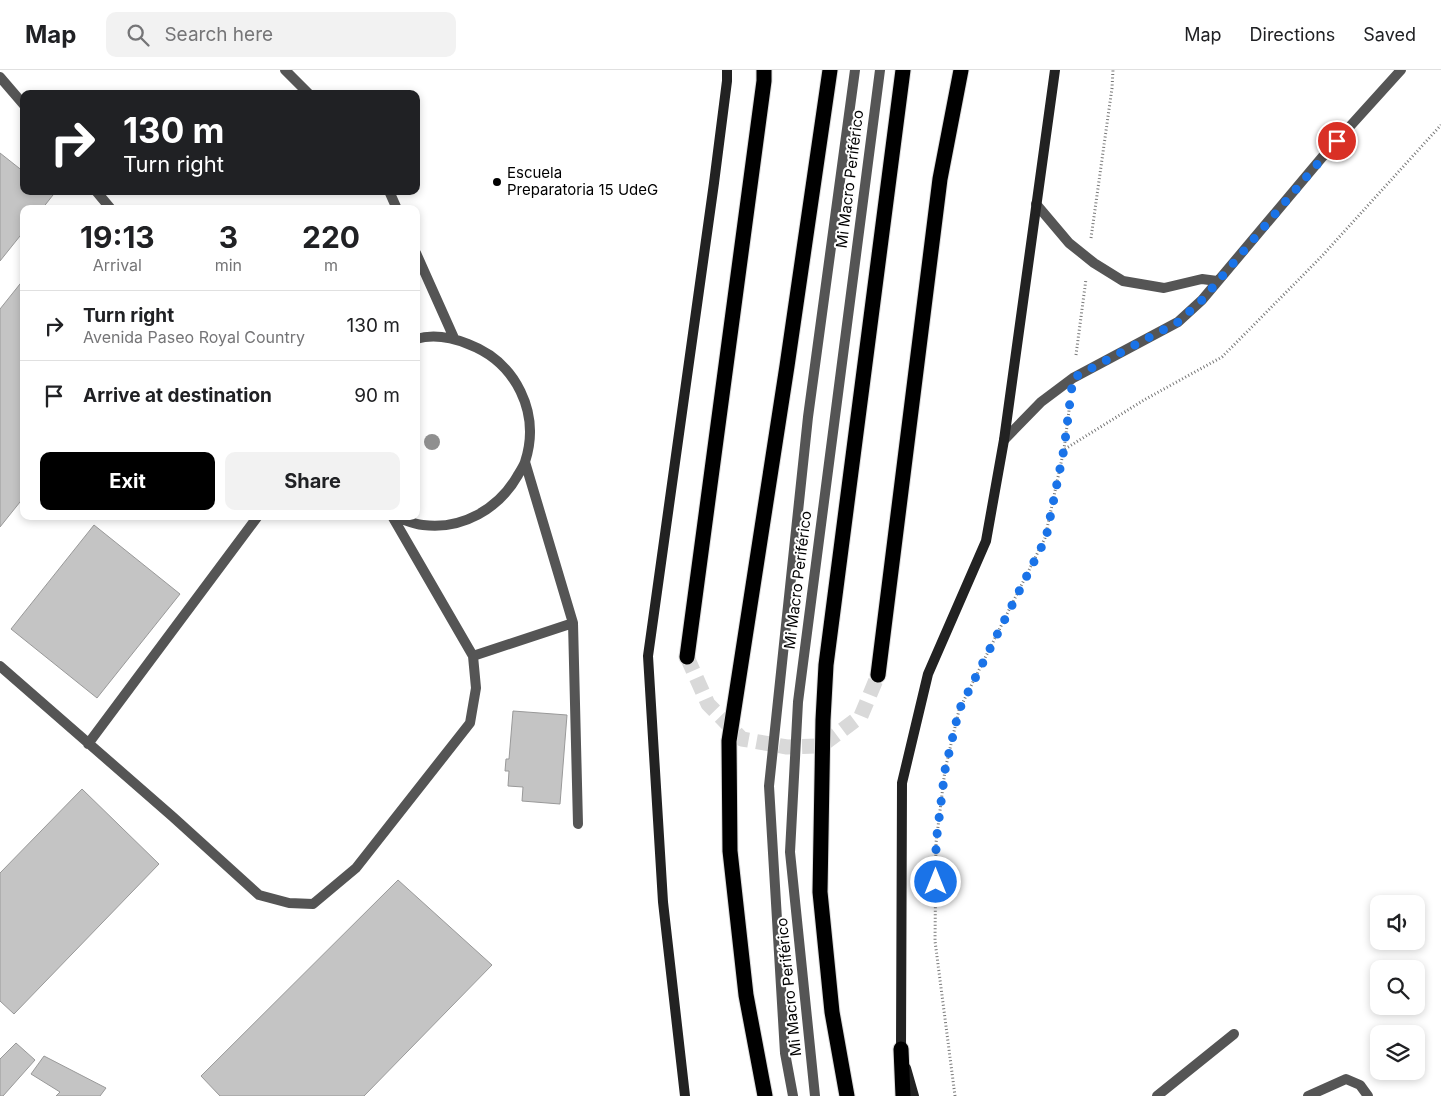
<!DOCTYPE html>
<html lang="en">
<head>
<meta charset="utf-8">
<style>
	:root { --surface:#fff; --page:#f2f2f2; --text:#202124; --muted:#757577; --line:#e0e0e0; --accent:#000 }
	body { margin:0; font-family:Inter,sans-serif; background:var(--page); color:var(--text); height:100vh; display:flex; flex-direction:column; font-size:19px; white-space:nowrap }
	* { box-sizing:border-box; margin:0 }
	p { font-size:16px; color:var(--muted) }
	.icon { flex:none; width:28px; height:28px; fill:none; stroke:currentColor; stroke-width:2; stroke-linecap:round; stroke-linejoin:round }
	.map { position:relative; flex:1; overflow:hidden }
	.side { position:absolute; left:20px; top:135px; width:400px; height:315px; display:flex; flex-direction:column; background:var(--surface); border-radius:10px; box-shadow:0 2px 8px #0003 }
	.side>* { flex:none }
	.guide { position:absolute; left:20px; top:20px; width:400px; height:105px; border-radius:10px; box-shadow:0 2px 8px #0003; background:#202124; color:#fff; overflow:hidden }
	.buttons { position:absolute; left:1370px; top:825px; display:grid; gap:10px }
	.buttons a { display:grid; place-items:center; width:55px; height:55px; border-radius:10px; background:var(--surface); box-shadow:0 2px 8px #0003; font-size:25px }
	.pin { position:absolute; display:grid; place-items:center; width:42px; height:42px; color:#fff; margin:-21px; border:2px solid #fff; border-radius:50%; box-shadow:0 1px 5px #0007 }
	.me { position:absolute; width:55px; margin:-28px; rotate:0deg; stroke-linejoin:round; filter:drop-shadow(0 0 4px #0008) }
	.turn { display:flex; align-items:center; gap:18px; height:105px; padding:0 20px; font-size:22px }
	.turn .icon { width:65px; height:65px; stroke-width:2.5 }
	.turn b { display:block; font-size:35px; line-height:42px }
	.eta { display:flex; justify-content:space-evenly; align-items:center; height:85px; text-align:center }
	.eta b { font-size:30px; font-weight:700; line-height:35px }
	.action { display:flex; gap:10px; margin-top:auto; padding:10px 20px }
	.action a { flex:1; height:58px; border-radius:10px; background:var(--accent); color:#fff; font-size:20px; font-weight:700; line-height:58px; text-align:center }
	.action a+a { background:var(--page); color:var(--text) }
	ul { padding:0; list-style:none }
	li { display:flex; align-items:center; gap:15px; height:70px; padding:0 20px; border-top:1px solid var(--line) }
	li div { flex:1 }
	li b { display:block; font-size:19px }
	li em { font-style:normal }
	header { display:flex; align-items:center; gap:30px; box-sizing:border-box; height:70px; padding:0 25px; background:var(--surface); border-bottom:1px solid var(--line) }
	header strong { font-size:24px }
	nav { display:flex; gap:28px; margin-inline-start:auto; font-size:18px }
	.search { width:350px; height:45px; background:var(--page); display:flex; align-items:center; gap:12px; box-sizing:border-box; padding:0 18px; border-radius:10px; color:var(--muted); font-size:19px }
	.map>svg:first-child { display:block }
	.building { fill:#c4c4c4; stroke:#999 }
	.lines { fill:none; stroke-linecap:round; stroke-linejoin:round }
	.motorway-tunnel { stroke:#d9d9d9; stroke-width:15; stroke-dasharray:15 8; stroke-linecap:butt }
	.motorway-casing { stroke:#dbdbdb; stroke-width:17 }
	.path { stroke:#777; stroke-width:3; stroke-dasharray:1 2.5; stroke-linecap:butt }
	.service { stroke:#555; stroke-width:10 }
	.minor { stroke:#555; stroke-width:10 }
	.tertiary { stroke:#555; stroke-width:10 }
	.secondary { stroke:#222; stroke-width:10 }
	.motorway { stroke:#000; stroke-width:15 }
	.tree { fill:#8f8f8f }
	.route { stroke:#1a73e8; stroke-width:9; stroke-dasharray:0 16.2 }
	.poi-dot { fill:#000; stroke:#fff; stroke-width:2 }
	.labels { text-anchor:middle; stroke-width:4; stroke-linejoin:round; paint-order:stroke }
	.poi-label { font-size:15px; fill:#000; stroke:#fff; text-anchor:start }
	.street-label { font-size:15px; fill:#000; stroke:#fff }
</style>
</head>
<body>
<header>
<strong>Map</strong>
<div class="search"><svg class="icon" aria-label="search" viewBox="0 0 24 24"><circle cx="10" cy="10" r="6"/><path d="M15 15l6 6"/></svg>Search here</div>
<nav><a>Map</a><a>Directions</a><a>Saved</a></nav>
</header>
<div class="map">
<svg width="1441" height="1026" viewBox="0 0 1441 1026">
	<rect width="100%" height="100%" fill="#fff"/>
	<path class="building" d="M0 83 24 102V121H48L53 125 42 139H24V161L0 191Z
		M24 209V427L0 457V239Z
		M94 455 180 524 97 628 11 559Z
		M513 641 567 645 560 734 522 731 523 717 508 716 509 701H505L506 689H509Z
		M82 719 159 794 14 944 0 931V803Z
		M398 810 492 895 364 1026H220L201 1006Z
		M16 973 35 990 3 1026H0V989Z
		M44 986 106 1018 100 1026H56L60 1022 31 1004Z"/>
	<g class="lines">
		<path class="motorway-tunnel" d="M687 587 708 634 742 669 787 677 821 676 861 646 878 605"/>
		<defs>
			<path id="motorway" d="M687 587 764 11V0
				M878 605 940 109 961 0
				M901 979 903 1026
				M765 1026 746 925 730 781 729 671 787 296 830 0
				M847 1026 832 942 820 822 823 650 826 595 903 0"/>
		</defs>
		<use href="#motorway" class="motorway-casing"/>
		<path class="path" d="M1091 168 1112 18 1113 0
			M1076 285 1086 209
			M1065 379 1144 330 1222 287 1322 186 1441 55
			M955 1026 935 871 936 773 945 700 959 640 1045 468 1064 379 1070 333"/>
		<path class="service" d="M285 0 309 24
			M0 7 24 35
			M96 121 111 139
			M389 121 397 139
			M416 183 454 268
			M525 392 573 553 578 754
			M393 446C403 449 413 454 423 455 462 460 499 439 518 405 520 401 524 396 525 392 541 343 516 292 468 274 453 268 433 264 416 269
			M473 586 573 553
			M0 596 173 747 259 825 289 833 313 834 356 798 470 653 476 618 473 586 392 446
			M88 674 258 446
			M793 1026 785 983 769 716 808 347 855 0
			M815 1026 790 782 798 632 880 0
			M1157 1026 1234 964"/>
		<path class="minor" d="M1308 1026 1346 1009 1360 1015 1368 1026"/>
		<path class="tertiary" d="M1036 134 1069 173 1094 193 1123 211 1164 218 1202 209 1217 211
			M1004 370 1041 332 1073 308 1178 252 1202 230 1324 85 1401 0"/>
		<path class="secondary" d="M903 984 901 979 902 713 928 604 986 471 1004 370 1055 0
			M906 998 914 1026
			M685 1026 663 832 648 586 714 113 727 11V0"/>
		<use href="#motorway" class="motorway"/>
	</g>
	<circle class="tree" cx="432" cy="372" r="8"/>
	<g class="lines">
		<path class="route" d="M936 812V773L945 700 959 640 1046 468 1064 379 1073 308 1178 252 1202 230 1337 71"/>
	</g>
	<circle class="poi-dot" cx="497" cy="112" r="5"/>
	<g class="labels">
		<g class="poi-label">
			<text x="507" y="108">Escuela<tspan x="507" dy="17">Preparatoria 15 UdeG</tspan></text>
		</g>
		<g class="street-label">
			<text transform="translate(850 109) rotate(-83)" y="5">Mi Macro Periférico</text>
			<text transform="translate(798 510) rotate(-83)" y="5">Mi Macro Periférico</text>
			<text transform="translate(789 917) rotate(-96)" y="5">Mi Macro Periférico</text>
		</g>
	</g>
</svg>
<div class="buttons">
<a><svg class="icon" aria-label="sound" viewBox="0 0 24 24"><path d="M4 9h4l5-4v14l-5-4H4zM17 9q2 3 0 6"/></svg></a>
<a><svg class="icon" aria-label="search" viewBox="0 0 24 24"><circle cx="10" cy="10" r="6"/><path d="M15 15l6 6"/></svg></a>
<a><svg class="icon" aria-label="layers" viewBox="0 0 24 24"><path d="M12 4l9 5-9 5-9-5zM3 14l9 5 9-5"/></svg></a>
</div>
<div class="pin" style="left:1337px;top:71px;background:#d93025"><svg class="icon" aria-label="arrive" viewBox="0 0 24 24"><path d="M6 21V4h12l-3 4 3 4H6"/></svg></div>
<svg class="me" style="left:936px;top:812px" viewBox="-20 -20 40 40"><circle r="17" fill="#1a73e8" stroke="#fff" stroke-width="3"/><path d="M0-11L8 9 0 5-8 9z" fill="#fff"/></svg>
<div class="guide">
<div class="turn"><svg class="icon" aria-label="right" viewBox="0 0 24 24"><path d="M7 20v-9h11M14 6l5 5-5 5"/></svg><div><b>130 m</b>Turn right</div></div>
</div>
<section class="side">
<div class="eta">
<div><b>19:13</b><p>Arrival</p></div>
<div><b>3</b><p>min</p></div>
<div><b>220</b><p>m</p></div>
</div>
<ul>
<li><svg class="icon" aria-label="right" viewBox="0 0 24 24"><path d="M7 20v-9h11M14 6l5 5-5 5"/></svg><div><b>Turn right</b><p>Avenida Paseo Royal Country</p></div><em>130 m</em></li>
<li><svg class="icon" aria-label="arrive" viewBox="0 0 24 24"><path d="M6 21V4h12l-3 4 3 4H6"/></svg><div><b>Arrive at destination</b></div><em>90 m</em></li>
</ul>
<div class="action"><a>Exit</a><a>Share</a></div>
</section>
</div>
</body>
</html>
